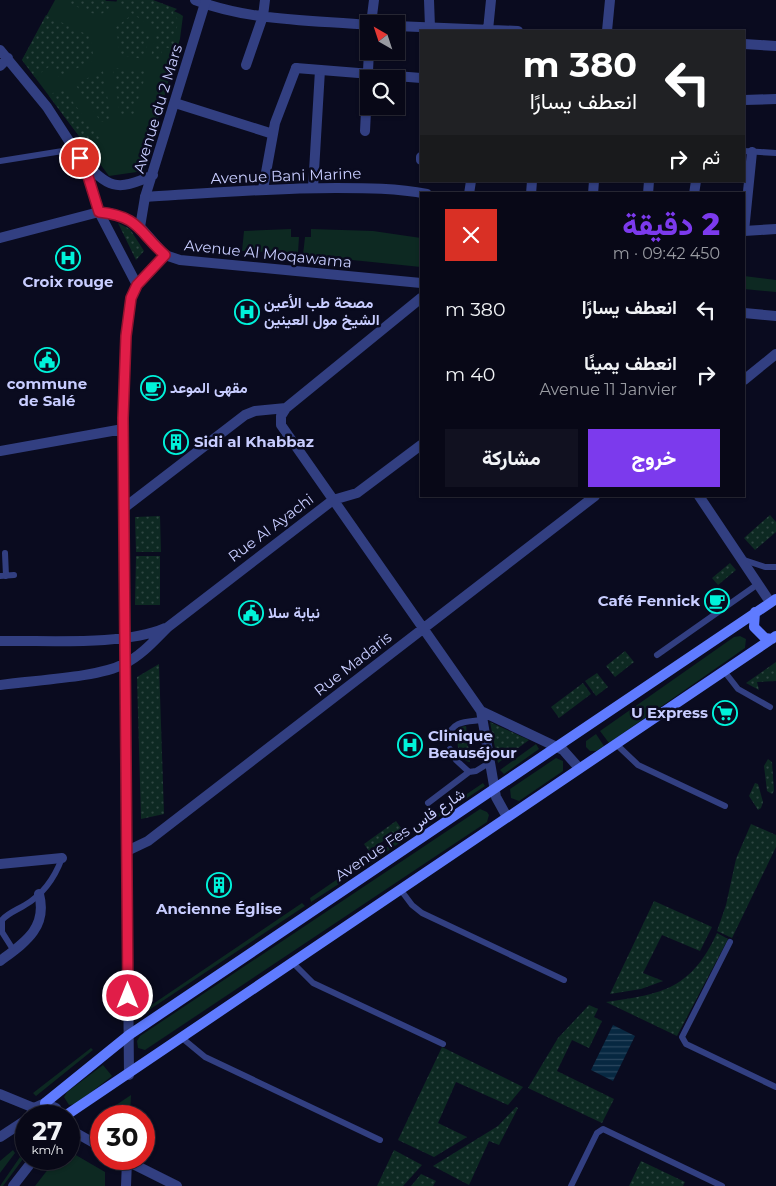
<!DOCTYPE html>
<html lang="ar">
<head>
<meta charset="utf-8">
<style>
	:root { --surface:#080817; --page:#111120; --text:#f1f3f6; --muted:#989aa1; --line:#292936; --accent:#7c3aed }
	body { margin:0; font-family:Montserrat,Vazirmatn,sans-serif; background:var(--page); color:var(--text); direction:rtl; height:100vh; display:flex; flex-direction:column; font-size:19px; white-space:nowrap }
	* { box-sizing:border-box; margin:0 }
	p { font-size:16px; color:var(--muted) }
	.icon { flex:none; width:28px; height:28px; fill:none; stroke:currentColor; stroke-width:2; stroke-linecap:round; stroke-linejoin:round }
	.map { position:relative; flex:1; overflow:hidden; direction:ltr }
	.details { position:absolute; left:420px; top:192px; width:325px; height:305px; display:flex; flex-direction:column; background:var(--surface); border-radius:0px; box-shadow:0 1px 4px #0004,0 0 0 1px var(--line); direction:rtl }
	.details>* { flex:none }
	.hud { position:absolute; left:420px; top:30px; width:325px; height:152px; border-radius:0px; box-shadow:0 1px 4px #0004,0 0 0 1px var(--line); direction:rtl; background:#202124; color:#fff; overflow:hidden }
	.needle { width:32px; rotate:321deg }
	.tools { position:absolute; left:360px; top:15px; display:grid; gap:10px }
	.tools a { display:grid; place-items:center; width:45px; height:45px; border-radius:0px; background:var(--surface); box-shadow:0 1px 4px #0004,0 0 0 1px var(--line); font-size:25px }
	.speed { position:absolute; left:15px; top:1105px; display:flex; gap:10px; font-size:25px; font-weight:700; text-align:center }
	.speed>* { display:grid; place-content:center; width:65px; height:65px; border-radius:50%; background:var(--surface); box-shadow:0 1px 4px #0004,0 0 0 1px var(--line); line-height:1 }
	.speed small { font-size:12px; font-weight:400 }
	.speed .limit { border:8px solid #d22; background:#fff; color:#111 }
	.pin { position:absolute; display:grid; place-items:center; width:42px; height:42px; color:#fff; margin:-21px; border:2px solid #fff; border-radius:50%; box-shadow:0 1px 5px #0007 }
	.me { position:absolute; width:55px; margin:-28px; rotate:0deg; stroke-linejoin:round; filter:drop-shadow(0 0 4px #0008) }
	.turn { display:flex; align-items:center; gap:18px; height:105px; padding:0 25px; font-size:22px }
	.turn .icon { width:65px; height:65px; stroke-width:2.5 }
	.turn b { display:block; font-size:35px; line-height:42px }
	.then { display:flex; align-items:center; height:48px; padding:0 25px; background:#0003; gap:10px; font-size:19px }
	.round { display:grid; place-items:center; flex:none; width:52px; height:52px; border-radius:0px; background:var(--page) }
	.head { display:flex; align-items:center; justify-content:space-between; height:85px; padding:0 25px }
	h1 { font-size:30px; font-weight:800; line-height:38px; color:var(--accent) }
	.button { display:flex; gap:10px; margin-top:auto; padding:10px 25px }
	.button a { flex:1; height:58px; border-radius:0px; background:var(--accent); color:#fff; font-size:20px; font-weight:800; line-height:58px; text-align:center }
	.button a+a { background:var(--page); color:var(--text) }
	ul { padding:0; list-style:none }
	li { display:flex; align-items:center; gap:15px; height:65px; padding:0 25px }
	li div { flex:1 }
	li b { display:block; font-size:19px }
	li em { font-style:normal }
	.map>svg:first-child { display:block }
	.green { fill:#0d2922 }
	.garden { fill:url(#garden-dots) }
	.water { fill:url(#water-rules) }
	.lines { fill:none; stroke-linecap:round; stroke-linejoin:round }
	.service { stroke:#323f81; stroke-width:6 }
	.pedestrian { stroke:#323f81; stroke-width:10 }
	.minor { stroke:#323f81; stroke-width:10 }
	.tertiary { stroke:#323f81; stroke-width:10 }
	.secondary { stroke:#5f7bff; stroke-width:10 }
	.route-casing { stroke:#92132f; stroke-width:12 }
	.route { stroke:#e11d48; stroke-width:9 }
	.labels { text-anchor:middle; stroke-width:5; stroke-linejoin:round; paint-order:stroke }
	.street-label { font-size:15px; fill:#c8cdff; stroke:#0a0b1f }
	.poi-label { font-size:15px; font-weight:bold; fill:#c8cdff; stroke:#0a0b1f; text-anchor:start }
</style>
</head>
<body>
<div class="map">
<svg width="776" height="1186" viewBox="0 0 776 1186">
	<defs>
		<pattern id="garden-dots" width="8" height="8" patternUnits="userSpaceOnUse" patternTransform="scale(1.25)"><rect width="8" height="8" fill="#0d2922"/><path d="M2 2h.1M6 6h.1" fill="none" stroke="#2f4743" stroke-width="1.8" stroke-linecap="round"/></pattern>
		<pattern id="water-rules" width="6" height="5" patternUnits="userSpaceOnUse" patternTransform="scale(1.25)"><rect width="6" height="5" fill="#072841"/><path d="M0 2.5h6" fill="none" stroke="#2a465e"/></pattern>
	</defs>
	<rect width="100%" height="100%" fill="#0a0b1f"/>
	<path class="green" d="M55 0C84 0 164 0 183 16L180 39 144 171 109 176 22 60Z
		M291 229V237H299L298 253 242 251 244 231Z
		M311 229 373 231 421 238V267L303 255 305 237H311Z
		M744 276 776 280V292L744 289Z
		M740 636 746 639 745 648 609 743 600 731 734 637Z
		M596 734 604 746 596 751H590L586 747V741Z
		M536 744 539 749 504 774 500 770Z
		M556 758 563 761V771L519 801 511 798 510 789Z
		M483 783 485 786 415 833 414 830Z
		M480 809 487 812 489 815 487 822 145 1050 138 1048 137 1041 140 1036Z
		M403 836 405 839 372 862 370 859Z
		M339 878 342 882 311 902 310 898Z
		M302 903 305 906 146 1012 144 1010Z
		M91 1048 93 1050 36 1096 33 1093Z
		M103 1065 112 1076 76 1104 69 1105 64 1097 67 1092Z
		M131 1095 130 1116H101V1124L95 1121V1119Z
		M13 1150 15 1153 0 1173V1161Z
		M69 1151 105 1172V1186H35L56 1159H69Z
		M20 1157 23 1159 3 1186H0Z"/>
	<path class="garden" d="M61 0H105L112 6 99 16Z
		M117 0H153L177 9 173 12 178 20 174 49 163 47 159 62 150 60 157 30 116 3Z
		M46 15 90 36 94 60 59 77 50 66 35 77 22 60Z
		M129 17 150 34 143 59 120 55 116 27Z
		M113 68 147 71 133 116 120 115Z
		M103 71 111 119 101 122 75 84Z
		M62 87 100 139 88 148 49 96Z
		M118 223 130 229 144 251 136 260Z
		M770 515 776 522V532L755 550 744 538Z
		M160 516 161 552H136L135 517Z
		M136 556H160V605H135Z
		M730 563 736 570 718 585 712 578Z
		M625 651 634 662 615 677 606 666Z
		M776 662V681L757 682 759 690 746 683Z
		M159 664 164 814 141 819 137 677Z
		M597 673 608 687 596 696 585 681Z
		M583 683 591 694 559 718 551 707Z
		M490 722 529 740 498 763Z
		M466 726 470 762C456 760 458 743 457 732L460 727Z
		M768 759 772 762 774 791 772 794 767 791 764 766Z
		M755 783 758 784 763 802 761 808 758 810 749 796Z
		M396 821 401 828 369 851 364 844Z
		M751 824 776 835V847L732 938 717 931 726 905 736 859Z
		M654 901 712 927 700 951 662 935 643 973 663 981 641 989 610 994Z
		M717 933 728 939 677 1036 606 1002C663 994 691 989 717 933Z
		M589 1005 598 1009 594 1017 602 1021 589 1048 572 1040 557 1071 614 1099 602 1123 528 1088 558 1038Z
		M442 1047 523 1087 508 1105 456 1082 438 1123 467 1137 434 1157 398 1140Z
		M516 1107 518 1108 499 1145 489 1141 469 1185 433 1166 498 1126Z
		M394 1150 422 1165 403 1186H377Z
		M641 1161 685 1182 683 1186H629Z
		M421 1174 436 1181 433 1186H411Z"/>
	<path class="water" d="M613 1025 635 1036 613 1081 591 1070Z"/>
	<g class="lines">
		<path class="service" d="M744 151 776 153
			M0 161 75 149
			M5 553 6 576
			M741 559 765 567H776
			M0 576 14 575
			M657 655 758 584
			M724 671 738 689 770 707
			M448 738C452 720 467 722 482 720
			M616 744 638 765 725 806
			M450 749 456 760 469 772 476 771 489 763
			M428 803 469 772
			M400 889 412 905 422 913 564 980
			M730 942 682 1037 686 1044 776 1087
			M14 951 2 932V920C8 913 17 910 25 905 44 894 55 877 62 858
			M292 962 313 983 443 1044
			M182 1038 205 1057 380 1140
			M571 1186 597 1133 603 1129 722 1186"/>
		<path class="pedestrian" d="M429 0 430 27
			M744 100 776 99
			M175 103 273 134
			M313 188 320 70
			M263 189 275 123 296 68
			M469 194 471 181
			M531 194 532 181
			M593 194 594 181
			M648 194 649 181
			M694 194 696 181
			M744 231 752 152"/>
		<path class="minor" d="M195 0C249 21 311 20 369 25
			M371 24 374 0
			M396 26 518 31
			M488 30 491 0
			M607 31 610 0
			M744 44 776 46
			M0 50 47 107 80 158 87 173 99 212 137 285
			M246 65 263 16 265 0
			M0 66 8 58
			M296 68 421 78
			M365 131 369 51
			M421 160V157
			M145 197C209 193 272 188 336 188 366 188 397 188 427 194
			M744 231 776 229
			M421 298 286 408 281 416V425L481 711 496 797 507 817
			M744 380 776 354
			M0 451 123 429
			M699 496 770 602
			M124 508 245 415 255 411 286 408
			M0 641C47 640 124 646 165 628
			M0 685C33 680 97 678 124 664 141 656 155 640 168 627L333 500 357 493 421 445
			M481 711 563 750 579 768
			M127 851 148 841 595 496
			M0 864 62 858
			M0 961C24 943 48 928 39 894
			M129 1075 123 418 126 336 131 298 137 285 165 255
			M0 1094 34 1108
			M30 1116 34 1108 45 1103 56 1108 60 1116
			M69 1129 101 1147
			M0 1137 26 1120
			M123 1159 177 1186
			M126 1186 127 1161"/>
		<path class="tertiary" d="M80 158C109 187 114 193 153 175
			M140 227 145 197 206 0
			M0 238 99 212 110 213 131 221 142 229 165 255 180 260 421 283
			M744 313 776 316
			M13 1186 34 1159"/>
		<path class="secondary" d="M755 612 754 627 765 638 772 639
			M45 1103 129 1035 776 599
			M65 1116 776 636"/>
	</g>
	<g class="lines">
		<defs>
			<path id="route" d="M80 158 87 173 99 212C139 216 139 232 165 255L137 285 131 298 126 336 123 418 128 996"/>
		</defs>
		<use href="#route" class="route-casing"/>
		<use href="#route" class="route"/>
	</g>
	<defs>
		<symbol id="hospital-ring" viewBox="-11 -11 22 22"><circle r="9.5" fill="#0a0b1f" stroke="#00f3da" stroke-width="1.5"/><path d="M-5-5h3v3.5h4V-5h3V5h-3V1.5h-4V5h-3Z" fill="#00f3da"/></symbol>
		<symbol id="civic-ring" viewBox="-11 -11 22 22"><circle r="9.5" fill="#0a0b1f" stroke="#00f3da" stroke-width="1.5"/><path d="M-.6-6.5H3V-4.5H.6V-3L4-1V1h2V6H-6V1h2V-1L-.6-3ZM-1.2 2.5V6h2.4V2.5Z" fill="#00f3da"/></symbol>
		<symbol id="cafe-ring" viewBox="-11 -11 22 22"><circle r="9.5" fill="#0a0b1f" stroke="#00f3da" stroke-width="1.5"/><path d="M-5.5-4.5H6V0H3Q3 3.5 0 3.5H-2.5Q-5.5 3.5-5.5 0ZM3-3.2v2h1.7v-2ZM-6 4.5H4V6H-6Z" fill="#00f3da"/></symbol>
		<symbol id="building-ring" viewBox="-11 -11 22 22"><circle r="9.5" fill="#0a0b1f" stroke="#00f3da" stroke-width="1.5"/><path d="M-4-6H4V6H1V3H-1V6H-4ZM-2.5-4.3h1.7v1.8h-1.7ZM.8-4.3h1.7v1.8H.8ZM-2.5-1h1.7V.8h-1.7ZM.8-1h1.7V.8H.8Z" fill="#00f3da"/></symbol>
		<symbol id="supermarket-ring" viewBox="-11 -11 22 22"><circle r="9.5" fill="#0a0b1f" stroke="#00f3da" stroke-width="1.5"/><path d="M-6-5.5h2.5l.6 2H6L4.5 2H-2.5L-4.4-4H-6ZM-1.5 3.2a1.3 1.3 0 1 0 .1 0ZM3 3.2a1.3 1.3 0 1 0 .1 0Z" fill="#00f3da"/></symbol>
	</defs>
	<g fill-rule="evenodd">
		<use href="#hospital-ring" x="54" y="244" width="28" height="28"/>
		<use href="#hospital-ring" x="233" y="298" width="28" height="28"/>
		<use href="#civic-ring" x="33" y="346" width="28" height="28"/>
		<use href="#cafe-ring" x="139" y="374" width="28" height="28"/>
		<use href="#building-ring" x="162" y="428" width="28" height="28"/>
		<use href="#cafe-ring" x="703" y="587" width="28" height="28"/>
		<use href="#civic-ring" x="237" y="599" width="28" height="28"/>
		<use href="#supermarket-ring" x="711" y="699" width="28" height="28"/>
		<use href="#hospital-ring" x="396" y="731" width="28" height="28"/>
		<use href="#building-ring" x="205" y="871" width="28" height="28"/>
	</g>
	<g class="labels">
		<g class="street-label">
			<text transform="translate(158 109) rotate(-73)" y="5">Avenue du 2 Mars</text>
			<text transform="translate(286 176) rotate(-2)" y="5">Avenue Bani Marine</text>
			<text transform="translate(268 254) rotate(6)" y="5">Avenue Al Moqawama</text>
			<text transform="translate(271 528) rotate(-37)" y="5">Rue Al Ayachi</text>
			<text transform="translate(353 664) rotate(-38)" y="5">Rue Madaris</text>
			<text transform="translate(400 835) rotate(-34)" y="5">Avenue Fes شارع فاس</text>
		</g>
		<g class="poi-label">
			<text x="68" y="287" text-anchor="middle">Croix rouge</text>
			<text x="264" y="308">مصحة طب الأعين<tspan x="264" dy="17">الشيخ مول العينين</tspan></text>
			<text x="47" y="389" text-anchor="middle">commune<tspan x="47" dy="17">de Salé</tspan></text>
			<text x="170" y="393">مقهى الموعد</text>
			<text x="194" y="447">Sidi al Khabbaz</text>
			<text x="700" y="606" text-anchor="end">Café Fennick</text>
			<text x="268" y="618">نيابة سلا</text>
			<text x="708" y="718" text-anchor="end">U Express</text>
			<text x="428" y="741">Clinique<tspan x="428" dy="17">Beauséjour</tspan></text>
			<text x="219" y="914" text-anchor="middle">Ancienne Église</text>
		</g>
	</g>
</svg>
<div class="tools">
<a><svg class="needle" viewBox="-14 -14 28 28"><path d="M0-13l5 13h-10z" fill="#e53935"/><path d="M0 13l5-13h-10z" fill="#989aa1"/></svg></a>
<a><svg class="icon" aria-label="search" viewBox="0 0 24 24"><circle cx="10" cy="10" r="6"/><path d="M15 15l6 6"/></svg></a>
</div>
<div class="speed"><div>27<small>km/h</small></div><div class="limit">30</div></div>
<div class="pin" style="left:80px;top:158px;background:#d93025"><svg class="icon" aria-label="arrive" viewBox="0 0 24 24"><path d="M6 21V4h12l-3 4 3 4H6"/></svg></div>
<svg class="me" style="left:128px;top:996px" viewBox="-20 -20 40 40"><circle r="17" fill="#e11d48" stroke="#fff" stroke-width="3"/><path d="M0-11L8 9 0 5-8 9z" fill="#fff"/></svg>
<div class="hud">
<div class="turn"><svg class="icon" aria-label="left" viewBox="0 0 24 24"><path d="M17 20v-9H6M10 6l-5 5 5 5"/></svg><div><b>380 m</b>انعطف يسارًا</div></div>
<div class="then">ثم<svg class="icon" aria-label="right" viewBox="0 0 24 24"><path d="M7 20v-9h11M14 6l5 5-5 5"/></svg></div>
</div>
<section class="details">
<div class="head"><div><h1>2 دقيقة</h1><p>450 m · 09:42</p></div><a class="round" style="background:#d93025;color:#fff"><svg class="icon" aria-label="close" viewBox="0 0 24 24"><path d="M6 6l12 12M18 6L6 18"/></svg></a></div>
<ul>
<li><svg class="icon" aria-label="left" viewBox="0 0 24 24"><path d="M17 20v-9H6M10 6l-5 5 5 5"/></svg><div><b>انعطف يسارًا</b></div><em>380 m</em></li>
<li><svg class="icon" aria-label="right" viewBox="0 0 24 24"><path d="M7 20v-9h11M14 6l5 5-5 5"/></svg><div><b>انعطف يمينًا</b><p>Avenue 11 Janvier</p></div><em>40 m</em></li>
</ul>
<div class="button"><a>خروج</a><a>مشاركة</a></div>
</section>
</div>
</body>
</html>
